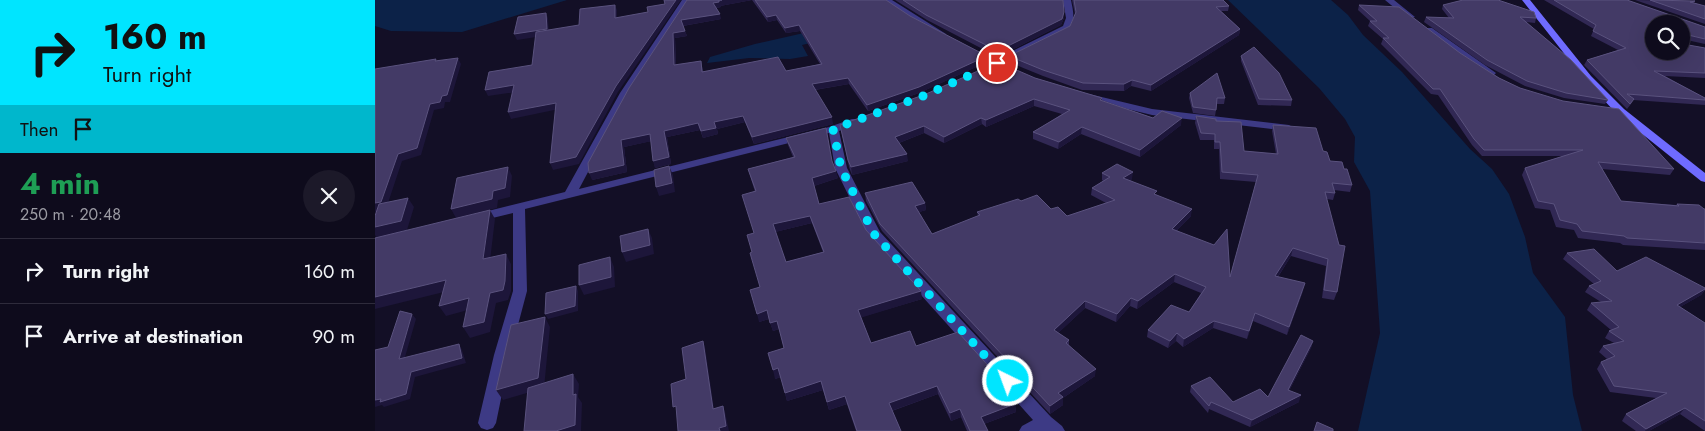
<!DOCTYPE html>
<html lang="en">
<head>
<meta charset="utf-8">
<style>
	:root { --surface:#0e0b1c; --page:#1c1929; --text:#f1f3f6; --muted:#9b9ba3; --line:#2e2b3b }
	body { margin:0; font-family:Jost,sans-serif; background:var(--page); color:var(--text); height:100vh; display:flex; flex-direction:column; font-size:19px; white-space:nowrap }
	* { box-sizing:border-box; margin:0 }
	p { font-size:16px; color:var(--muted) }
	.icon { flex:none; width:28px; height:28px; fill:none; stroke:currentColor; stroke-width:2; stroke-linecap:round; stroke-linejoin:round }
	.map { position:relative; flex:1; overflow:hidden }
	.drawer { display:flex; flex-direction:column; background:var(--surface); width:375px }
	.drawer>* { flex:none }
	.guide { background:#00e5ff; color:#111; overflow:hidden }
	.controls { position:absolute; left:1270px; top:15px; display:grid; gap:10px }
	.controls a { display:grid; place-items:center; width:45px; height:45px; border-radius:50%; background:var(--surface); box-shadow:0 5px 20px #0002,0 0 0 1px var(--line); font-size:25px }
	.pin { position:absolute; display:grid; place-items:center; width:42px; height:42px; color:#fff; margin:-21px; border:2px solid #fff; border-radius:50%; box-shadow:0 1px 5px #0007 }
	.me { position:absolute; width:55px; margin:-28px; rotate:318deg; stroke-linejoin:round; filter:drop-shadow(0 0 4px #0008) }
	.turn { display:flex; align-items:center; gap:18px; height:105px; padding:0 20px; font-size:22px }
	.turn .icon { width:65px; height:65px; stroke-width:2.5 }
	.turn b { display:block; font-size:35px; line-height:42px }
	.then { display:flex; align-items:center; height:48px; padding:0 20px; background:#0003; gap:10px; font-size:19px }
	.round { display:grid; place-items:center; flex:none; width:52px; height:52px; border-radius:26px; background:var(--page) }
	.headline { display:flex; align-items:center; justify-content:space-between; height:85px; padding:0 20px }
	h1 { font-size:30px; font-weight:700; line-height:38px; color:#1e9e55 }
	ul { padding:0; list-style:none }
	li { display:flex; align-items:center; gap:15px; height:65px; padding:0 20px; border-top:1px solid var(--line) }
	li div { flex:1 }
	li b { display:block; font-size:19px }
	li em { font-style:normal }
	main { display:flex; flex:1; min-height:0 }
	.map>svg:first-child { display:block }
	.water { fill:#0c2248 }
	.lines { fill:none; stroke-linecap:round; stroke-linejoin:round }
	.street { fill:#3d3a85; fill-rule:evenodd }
	.secondary { fill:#6f6bff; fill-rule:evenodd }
	.wall { fill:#312854; fill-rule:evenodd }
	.shaded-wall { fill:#1d163a }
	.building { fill:#433a66; stroke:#5a527e; fill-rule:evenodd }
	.route { stroke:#00e5ff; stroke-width:9; stroke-dasharray:0 16.2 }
</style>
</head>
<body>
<main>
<section class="drawer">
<div class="guide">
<div class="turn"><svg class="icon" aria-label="right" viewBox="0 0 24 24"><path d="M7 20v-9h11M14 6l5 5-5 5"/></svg><div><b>160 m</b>Turn right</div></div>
<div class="then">Then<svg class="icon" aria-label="arrive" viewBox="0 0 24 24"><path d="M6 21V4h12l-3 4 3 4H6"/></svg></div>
</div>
<div class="headline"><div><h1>4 min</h1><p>250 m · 20:48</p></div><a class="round"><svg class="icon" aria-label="close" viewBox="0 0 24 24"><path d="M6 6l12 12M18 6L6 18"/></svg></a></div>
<ul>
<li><svg class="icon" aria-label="right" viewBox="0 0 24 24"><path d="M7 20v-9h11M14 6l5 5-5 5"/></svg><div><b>Turn right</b></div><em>160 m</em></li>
<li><svg class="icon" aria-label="arrive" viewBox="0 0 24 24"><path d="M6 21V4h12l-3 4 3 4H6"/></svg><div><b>Arrive at destination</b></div><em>90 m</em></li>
</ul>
</section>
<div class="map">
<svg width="1330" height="431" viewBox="0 0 1330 431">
	<rect width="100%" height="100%" fill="#130f26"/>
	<path class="water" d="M0 0H192L87 32 16 31 0 26Z
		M853 0H956L973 15 988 35 1027 72 1095 149 1117 169 1134 194 1150 237 1158 273 1190 317 1198 395 1207 431H983L1005 333 995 191 979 162 980 137 970 119 944 88Z
		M442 30 448 40 427 45 433 56 415 59 374 58 332 63 335 57 380 44Z"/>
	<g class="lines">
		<path class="street" d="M307 0H315L255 93 204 189 454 127 477 119H485L486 121 485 123 464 131 472 168 505 232 676 417 687 426 690 431H644L647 426 658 420 494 237 460 168 454 133 150 209 152 291 135 355 121 423 118 428 112 430 106 428 103 423 119 355 138 291V213L101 222 95 218 97 215 190 192 245 93Z
			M508 0H517L571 34 564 36Z
			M688 0H696C698 11 701 20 694 30L611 71H605V67L688 26 691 18Z
			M1010 0H1019L1040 17 1033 19Z
			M1051 28H1057L1121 73 1119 75H1113L1051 32Z
			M714 94 777 109 914 125 919 128 914 131 777 115 711 99 709 97Z"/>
		<path class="secondary" d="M1147 0H1155L1216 76 1249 109 1330 173V182L1326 181 1241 113 1210 80Z"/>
	</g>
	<path class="wall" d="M312 0H511L535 16 612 56V62L544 93 493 111 474 84 440 90 458 124 379 144 370 122 342 129 343 134 328 138 325 130 292 137 296 164 280 168 276 141 249 147 252 172 217 180ZM377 0 393 22 402 20 411 33 425 31 445 64 411 71H328L326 61 301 65 300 38 312 36 308 26 346 19 341 8 346 7 345 6Z
		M520 0H688L689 18 686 25 623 57 552 20Z
		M697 0H848L854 6 853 11H846L865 29 864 35 776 91 756 86 749 91 707 90 668 76 634 62V56L695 26 700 14Z
		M1169 0H1252L1330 27V44L1307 39 1308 44 1330 48V78L1290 76 1330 98V105L1258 100 1256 104 1252 109 1209 65 1212 60 1243 50 1216 36 1219 29Z
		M1260 0 1320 1 1319 3 1330 6V24Z
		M984 5 1085 53 1124 78 1299 169 1295 175 1227 169 1246 201 1301 205 1302 204 1330 209V250L1248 245 1245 243 1203 238 1199 230 1181 227 1175 210 1160 208 1147 175 1150 168 1188 156H1107L1097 145 1063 95 1056 94 1006 44 1008 39 993 26 995 21 983 10Z
		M1068 5 1161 18 1160 23 1151 22 1233 100 1230 104 1189 98 1150 86 1110 65 1049 22 1051 17 1074 18 1067 9Z
		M866 56 917 100 916 106 883 105 866 61Z
		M660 78 727 98V100L778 118 806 125 765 157 706 134 683 149 658 139V132L687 114 659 106 611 127 607 124 569 143 549 133 524 143 533 161 477 175 474 167 465 125Z
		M815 93 850 98 849 104H842L840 116 818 113 814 98Z
		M821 116 841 121 869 151 901 154 897 131 898 125 948 151 955 161 969 169 977 185 975 192 959 190 960 193 958 200 952 199 962 292 959 300 947 298 951 266 916 256 903 277 928 291 912 335 878 321 872 339 838 328 808 347 801 341 793 348 772 337 773 330 814 312 826 293 799 282 762 309 755 306 741 322 710 308 683 333 694 340V345L720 376 688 398V405L675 414 507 231 491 201 490 193 550 203 551 210 544 212 557 234 603 216 602 212 646 201 676 209 692 216 731 203 716 195 717 188 728 181 727 180V173L757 179 755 180 782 195 816 216 802 230 855 277 881 182 845 179 844 149H839V140H825L820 123Z
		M411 138 457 162 463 178 439 186 444 204 491 230 547 299 486 317 496 343 541 346 640 404 641 412 609 424 613 431H592L586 417 576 421 563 394 517 411 526 431H481L472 404 454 410 448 390 412 401 406 377 400 379 409 348 404 329 398 331 394 319 384 322 385 287 377 252 379 233 380 192 373 169 418 157 413 145ZM437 223 448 252 411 262 400 232Z
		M1192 253 1242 271 1330 288V290L1326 295 1305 307 1330 323V431L1305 414 1274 431H1261L1247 421 1251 414 1281 398 1235 392 1222 369 1226 362 1232 359 1224 352 1228 346 1239 343 1230 338 1234 331 1236 330 1212 310 1216 303 1226 302 1210 292 1214 286 1219 284 1188 259Z
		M938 341 936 348 914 391 924 402 875 427 834 409 833 413 815 392 816 386 858 402 893 397Z"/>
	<path class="shaded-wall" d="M301 0H306L243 92 204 164 178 170 175 163 241 86Z
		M344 0H377L345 6 346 7 340 8 338 3Z
		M240 5 242 10V23L240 18Z
		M689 12V18L686 25 623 57V51Z
		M171 13 173 18 174 35 142 40 139 34Z
		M345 14 346 19 307 26 306 20Z
		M401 15 402 20 393 22 392 17Z
		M424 25 425 31 411 33 410 28Z
		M865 29 864 35 776 91V85Z
		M310 31 312 36 300 38 301 71 299 65 298 33Z
		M612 56V62L544 93 493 111 492 105Z
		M83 58 86 64 75 102H70L69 108 59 110 46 155 27 161 11 209 0 212V203L23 154 55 104 67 96Z
		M473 78 474 84 438 90 437 84Z
		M757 80 756 86 749 91V84Z
		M139 85 141 92 113 96 110 90Z
		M659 99V106L611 127V120Z
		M181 103 184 109 136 119 133 112Z
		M368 116 370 122 342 129 343 134 328 138 326 131 339 122Z
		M457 117 458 124 379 144 377 137Z
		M606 118 607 124 569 143V137Z
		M807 118 806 125 765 157V150Z
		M323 123 325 130 292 137 296 164 280 168 278 161 289 131Z
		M549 126V133L521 144 520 137Z
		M707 127 706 134 683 149 684 142Z
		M275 134 277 141 249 147 252 172 217 180 214 173 246 140Z
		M532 154 533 161 477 175 476 167Z
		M294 166 298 175 300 192 284 196 281 187Z
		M133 167 137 176 135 197 123 200 122 208 81 218 76 209 118 191Z
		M461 171 463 178 439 186 437 178Z
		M758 172 757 179 748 185V178Z
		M33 198 39 207 32 230 2 238 0 235V227Z
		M550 203 551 210 541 213 540 206Z
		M817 209 816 216 796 236 797 229Z
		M115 210 120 219 114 269 108 259Z
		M435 216 437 223 400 232 398 224Z
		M273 229 277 238 279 254 251 262 247 252Z
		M918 248 916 256 898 284 900 276Z
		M131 254 136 264V291L133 300 121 303 115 332 95 338 88 327 115 293Z
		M235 257 239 267 240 287 209 295 204 285Z
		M800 274 799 282 762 309 763 301Z
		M71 280 77 290 0 309V297Z
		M930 283 928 291 912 335 914 327Z
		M201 286 203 291V311L173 319 170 314Z
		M1330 289 1326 295 1298 311 1302 305Z
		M546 291 547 299 485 318 483 310Z
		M94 298 100 308 71 316 64 306Z
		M756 298 755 306 741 322 742 314Z
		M710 301V308L679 337V330Z
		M392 310 394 319 384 322 382 314Z
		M880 313 878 321 872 339 874 331Z
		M37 314 41 319 28 364 24 359Z
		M170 317 175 327 169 388 128 400 121 390Z
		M402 321 404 329 398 331 395 323Z
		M839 321 838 328 808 347 809 339Z
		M802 333 801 341 793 348 795 341Z
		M328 341 330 347 340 416 338 409Z
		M938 341 936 348 911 397 913 390Z
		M84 344 87 350 91 363 40 377 35 399 9 407 7 405 0 407V400L36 372Z
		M403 368 406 377 400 379 398 370Z
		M721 369 720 376 688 398V405L675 414V406L683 393Z
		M198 374 204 384 203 397 207 403 206 431H181L198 395Z
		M446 381 448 390 412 401 410 393Z
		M562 386 563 394 516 411 514 403Z
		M926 395 924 402 875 427 877 420Z
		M470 396 472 404 454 410 452 402Z
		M640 404 641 412 606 425V417Z
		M348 406 350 412 354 431H345L344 428Z
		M1310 408 1305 414 1274 431H1270L1271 429Z
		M585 409 586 417 576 421 575 413Z"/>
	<path class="building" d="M289 0H301L241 86 201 157 175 163 181 103 133 112 139 85 110 90 114 72 157 65 161 32 204 25 205 9 240 5V18L273 12 272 7 290 4Z
		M312 0H347H344V2L338 3 345 14 306 20 310 31 298 33 299 65 326 61 327 72 403 57 411 71 447 64 424 25 410 28 401 15 392 17 380 0H511L535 16 612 56 544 87 492 105 473 78 437 84 457 117 377 137 368 116 339 122 341 128 326 131 323 123 289 131 294 157 278 161 275 134 246 140 249 165 214 173 213 163 254 88Z
		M528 0H688L689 12 687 19 623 51 551 15Z
		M699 0H848L854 6 841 7 865 29 776 85 757 80 749 84 708 83 668 70 634 56 695 26 701 12Z
		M1088 0H1123L1159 12 1161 18 1145 17 1196 60 1233 100 1191 93 1152 81 1112 60 1051 17 1079 18 1068 5Z
		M1179 0H1252L1330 27V39L1309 34 1307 36 1308 44 1330 48V73L1279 71 1330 98V100L1252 94 1259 99 1255 104 1212 60 1251 48 1218 31 1221 25ZM1279 24H1306V51H1279Z
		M1275 0 1320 1 1315 2 1330 6V19Z
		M984 5 1024 7 1085 53 1124 78 1145 88 1188 101 1244 109 1299 169 1223 162 1246 201 1304 206 1302 204 1324 205 1329 209H1330V243L1252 238 1249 236 1207 231 1202 224 1185 220 1179 204 1163 201 1150 168 1208 150H1109L1099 139 1065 89H1058L1008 38H1014L995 21H1002Z
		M171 13 172 29 139 34 143 17Z
		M879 47 904 73 917 100 884 99 866 56Z
		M83 58 72 95 67 96 65 102 55 104 42 148 23 154 6 202 0 203V69L61 59 60 61Z
		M623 62 660 78 727 98 725 100 778 118 787 111 807 118 765 150 707 127 684 142 658 132 695 110 659 99 611 120 606 118 569 137 549 126 520 137 532 154 476 167 473 160 465 125 551 94Z
		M842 73 850 98H842L841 110 818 107 815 93Z
		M821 116 841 119V121L866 122 869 151 903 154 898 125 941 128 948 151 952 152 955 161 967 162 969 169H972L977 185 957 183 960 193 950 192 964 245 970 246 962 292 949 290 953 259 918 248 900 276 930 283 914 327 880 313 874 331 839 321 809 339 802 333 795 341 773 330 796 305 814 312 831 287 800 274 763 301 756 298 742 314 710 301 679 330 694 340 691 343 721 369 683 393 688 397 675 406 505 224 490 193 537 182 550 203 540 206 557 234 605 215 602 212 643 199 646 201 662 195 676 209 683 207 692 216 740 200 717 188 735 177 727 173 742 164 758 172 748 178 782 191 779 194 817 209 797 229 839 245 852 229 855 277 883 175 847 172 845 142H840V134L826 133Z
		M451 128 457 161 461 171 437 178 444 204 474 197 491 230 546 291 483 310 496 343 535 331 541 346 583 332 626 380 640 404 606 417 613 431H595L585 409 575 413 562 386 514 403 526 431H482L470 396 452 402 446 381 410 393 403 368 398 370 393 353 409 348 402 321 395 323 392 310 382 314 375 290 385 287 375 253 377 252 372 235 379 233 367 195 381 191 373 169 420 157 411 138ZM435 216 449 252 411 262 398 224Z
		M294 166 297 183 281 187 279 170Z
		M133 167 130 188 118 191 117 199 76 209 82 178Z
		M33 198 26 221 0 227V216L4 204Z
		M115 210 108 259 131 254 130 281 128 290 115 293 109 322 88 327 94 298 64 306 71 280 0 297V238Z
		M273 229 275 245 247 252 245 236Z
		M1219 249 1242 271 1271 257 1330 288V289L1302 305 1330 323V421L1310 408 1271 429 1251 414 1292 393 1239 386 1226 362 1240 356 1228 346 1249 341 1234 331 1244 327 1216 303 1237 301 1214 286 1226 281 1192 253Z
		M235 257 236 277 204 285V265Z
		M201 286 200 306 170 314 171 293Z
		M25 311 37 314 24 359 84 344 87 358 36 372 31 394 5 402 6 399 0 400V350L13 347Z
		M170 317 163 378 121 390 136 325Z
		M926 335 938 341 913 390 926 395 877 420 836 402 834 406 816 386 835 377 858 402 885 389 893 397Z
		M328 341 338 409 348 406 351 426 344 428 345 431H303L301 406 298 407 296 384 311 379 307 348Z
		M198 374V395L201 394 200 425 181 431H149L153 388Z
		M942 422 958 429V431H939Z"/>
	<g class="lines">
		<path class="route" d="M622 63 548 96 458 129 466 168 499 234 633 381"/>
	</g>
</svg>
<div class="controls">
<a><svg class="icon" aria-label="search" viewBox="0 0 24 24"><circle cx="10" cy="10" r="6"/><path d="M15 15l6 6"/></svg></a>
</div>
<div class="pin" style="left:622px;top:63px;background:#d93025"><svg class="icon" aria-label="arrive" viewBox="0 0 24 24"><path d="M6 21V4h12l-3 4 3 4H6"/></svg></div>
<svg class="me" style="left:633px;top:381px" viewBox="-20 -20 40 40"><circle r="17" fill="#00e5ff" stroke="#fff" stroke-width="3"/><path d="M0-11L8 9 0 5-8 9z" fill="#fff"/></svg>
</div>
</main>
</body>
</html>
